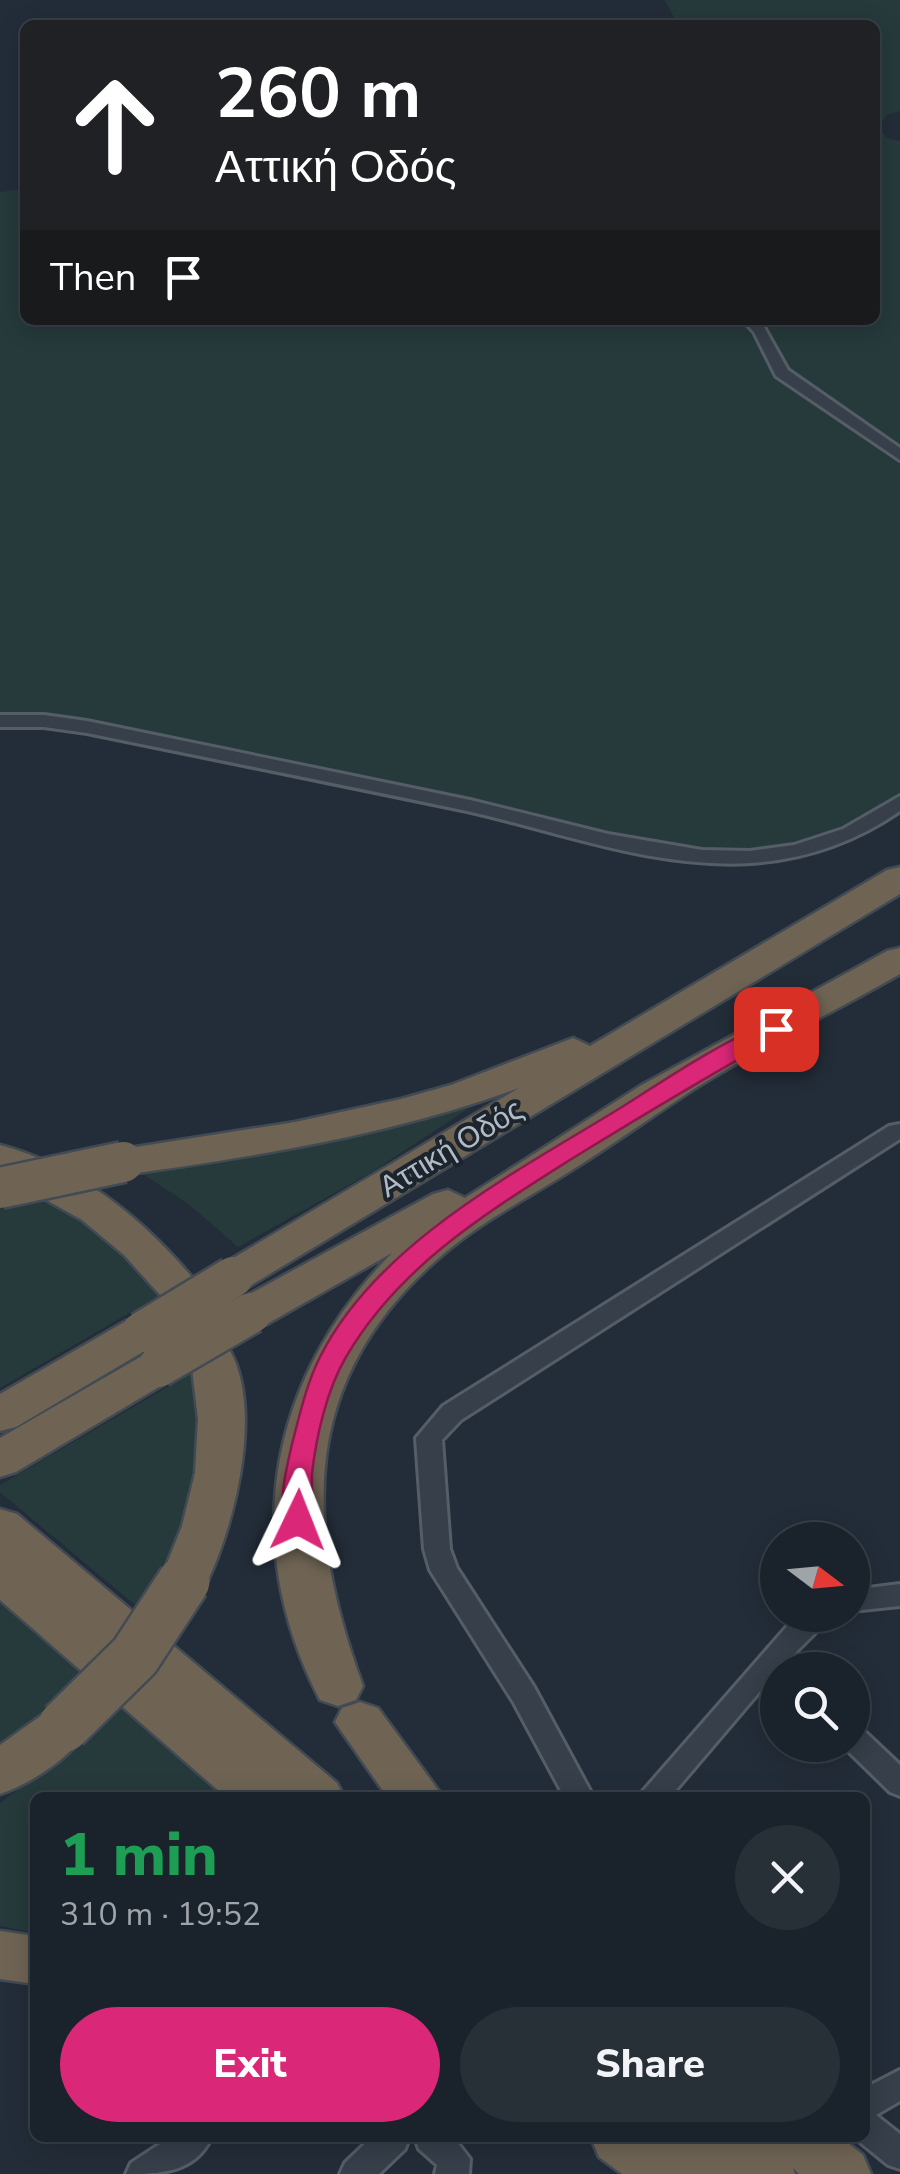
<!DOCTYPE html>
<html lang="en">
<head>
<meta charset="utf-8">
<style>
	:root { --surface:#1a222b; --page:#272f37; --text:#f1f3f6; --muted:#9fa4a9; --line:#383f47; --accent:#db2777 }
	body { margin:0; font-family:"Nunito Sans",sans-serif; background:var(--page); color:var(--text); height:100vh; display:flex; flex-direction:column; font-size:38px; white-space:nowrap }
	* { box-sizing:border-box; margin:0 }
	p { font-size:32px; color:var(--muted) }
	.icon { flex:none; width:55px; height:55px; fill:none; stroke:currentColor; stroke-width:2; stroke-linecap:round; stroke-linejoin:round }
	.map { position:relative; flex:1; overflow:hidden }
	.details { position:absolute; left:30px; top:1792px; width:840px; height:350px; display:flex; flex-direction:column; background:var(--surface); border-radius:15px; box-shadow:0 5px 25px #0003,0 0 0 2px var(--line) }
	.details>* { flex:none }
	.banner { position:absolute; left:20px; top:20px; width:860px; height:305px; border-radius:15px; box-shadow:0 5px 25px #0003,0 0 0 2px var(--line); background:#202124; color:#fff; overflow:hidden }
	.needle { width:65px; rotate:106deg }
	.controls { position:absolute; left:760px; top:1522px; display:grid; gap:20px }
	.controls a { display:grid; place-items:center; width:110px; height:110px; border-radius:50%; background:var(--surface); box-shadow:0 5px 25px #0003,0 0 0 2px var(--line); font-size:50px }
	.pin { position:absolute; display:grid; place-items:center; width:85px; height:85px; color:#fff; margin:-42px; border-radius:20px; box-shadow:0 5px 15px #0006 }
	.me { position:absolute; width:110px; margin:-55px; rotate:2deg; stroke-linejoin:round; filter:drop-shadow(0 0 8px #0008) }
	.turn { display:flex; align-items:center; gap:35px; height:210px; padding:0 30px; font-size:45px }
	.turn .icon { width:130px; height:130px; stroke-width:2.5 }
	.turn b { display:block; font-size:70px; line-height:85px }
	.then { display:flex; align-items:center; height:95px; padding:0 30px; background:#0003; gap:20px; font-size:38px }
	.round { display:grid; place-items:center; flex:none; width:105px; height:105px; border-radius:52px; background:var(--page) }
	.overview { display:flex; align-items:center; justify-content:space-between; height:170px; padding:0 30px }
	h1 { font-size:60px; font-weight:800; line-height:75px; color:#1e9e55 }
	.cta { display:flex; gap:20px; margin-top:auto; padding:20px 30px }
	.cta a { flex:1; height:115px; border-radius:60px; background:var(--accent); color:#fff; font-size:40px; font-weight:800; line-height:115px; text-align:center }
	.cta a+a { background:var(--page); color:var(--text) }
	.map>svg:first-child { display:block }
	.green { fill:#263a3b }
	.lines { fill:none; stroke-linecap:round; stroke-linejoin:round }
	.street-casing { stroke:#555d67; stroke-width:6 }
	.highway-casing { stroke:#424a54; stroke-width:5 }
	.street { fill:#363f4a; fill-rule:evenodd }
	.highway { fill:#6f6454; fill-rule:evenodd }
	.highway-bridge-far1-casing { stroke:#424a54; stroke-width:45; stroke-linecap:butt }
	.highway-bridge-casing { stroke:#424a54; stroke-width:56; stroke-linecap:butt }
	.highway-bridge-far1 { stroke:#6f6454; stroke-width:40 }
	.highway-bridge { stroke:#6f6454; stroke-width:51 }
	.route { fill:#db2777; stroke:#8e194d; stroke-width:2.5 }
	.labels { text-anchor:middle; stroke-width:8; stroke-linejoin:round; paint-order:stroke }
	.street-label { font-size:30px; fill:#b2bac6; stroke:#1c242e }
</style>
</head>
<body>
<div class="map">
<svg width="900" height="2174" viewBox="0 0 900 2174">
	<rect width="100%" height="100%" fill="#232d39"/>
	<path class="green" d="M665 0H900V111L887 115 878 128 887 138 900 141V797C740 895 627 831 462 796 380 778 298 768 216 749 145 732 73 708 0 716V192L25 189V320H875V25H678Z
		M469 1108 372 1172 238 1247 190 1205 143 1174Z
		M42 1188 78 1210 164 1293 0 1388V1199Z
		M198 1369 206 1416 194 1517 146 1614 0 1492V1485Z
		M0 1599 92 1679 0 1753Z
		M120 1708 226 1797 35 1798V1933L0 1926V1803L64 1756Z"/>
	<g class="lines">
		<defs>
			<path id="street" d="M743 320H760L788 370 900 448V460L776 376 754 332Z
				M0 715H44L87 721 470 800 608 834 702 850 750 851 794 845 843 829 900 796V811C855 842 807 859 751 863 655 869 560 832 467 811 341 784 214 759 87 733L44 727H0Z
				M900 1124V1139L461 1420 442 1440 450 1549 457 1568 534 1687 594 1798H565L514 1703 430 1570 424 1549 416 1438 443 1406 889 1126Z
				M900 1584V1606L852 1611V1590Z
				M797 1615H833L778 1670 669 1798H637Z
				M852 1726 862 1729 900 1765V1796L890 1792 842 1745H852Z
				M900 2070V2101L876 2115 900 2134V2169L888 2165 855 2138H865V2088Z
				M169 2138H211C195 2173 159 2174 126 2174L131 2163Z
				M371 2138H409L405 2149 379 2174H340L345 2163Z
				M415 2138H454L470 2159 469 2174H435L437 2165 419 2149Z"/>
			<path id="highway" d="M900 867V894L248 1287 233 1292 218 1287 211 1277 218 1267 519 1088C391 1135 258 1156 123 1175L108 1171 102 1162 108 1153 123 1149 295 1122 401 1099 451 1085 573 1038 590 1046 887 870Z
				M900 948V974C832 1013 760 1047 694 1089 656 1114 619 1140 580 1165 534 1195 482 1220 440 1257 299 1379 303 1523 363 1686L356 1700 338 1706 320 1700C238 1542 269 1377 392 1253L267 1324 251 1328 235 1324 229 1313 235 1302 433 1194 448 1190 465 1198 640 1086 887 951Z
				M0 1145C76 1165 141 1217 191 1276L198 1286 191 1296 176 1301 161 1296 124 1255 82 1220 0 1174Z
				M142 1317 158 1321 164 1332 158 1343 16 1427 0 1431V1394L126 1321Z
				M213 1344 229 1349C265 1411 233 1535 201 1594L184 1600 167 1594 160 1581 182 1526 195 1473 198 1419 191 1360 197 1349Z
				M158 1351 174 1356 180 1367 174 1378 16 1472 0 1477V1438L142 1356Z
				M0 1509 17 1514 337 1783 345 1798H227L0 1600Z
				M360 1702 378 1708 444 1798H388L335 1722 342 1708Z
				M64 1706 82 1712 90 1726C75 1755 31 1784 0 1794V1745L46 1712Z
				M0 1931 35 1936V1984L0 1979Z
				M591 2138H766L774 2144 771 2138H842L863 2155 871 2174H799L793 2168 795 2174H622L599 2157Z"/>
		</defs>
		<use href="#street" class="street-casing"/>
		<use href="#highway" class="highway-casing"/>
		<use href="#street" class="street"/>
		<use href="#highway" class="highway"/>
		<defs>
			<path id="highway-bridge-far1" d="M0 1188 123 1162
				M142 1332 233 1277
				M158 1367 251 1313"/>
			<path id="highway-bridge" d="M64 1726 135 1656 184 1581"/>
		</defs>
		<use href="#highway-bridge-far1" class="highway-bridge-far1-casing"/>
		<use href="#highway-bridge" class="highway-bridge-casing"/>
		<use href="#highway-bridge-far1" class="highway-bridge-far1"/>
		<use href="#highway-bridge" class="highway-bridge"/>
	</g>
	<path class="route" d="M776 1022 784 1024 787 1029 784 1034C712 1073 643 1115 573 1158 486 1213 399 1266 346 1357 327 1389 316 1437 312 1474 311 1491 316 1512 307 1527H288C276 1505 287 1467 292 1444 300 1414 306 1385 320 1357 377 1243 518 1171 622 1107 660 1083 735 1032 776 1022Z"/>
	<g class="labels">
		<g class="street-label">
			<text transform="translate(451 1148) rotate(-31)" y="10">Αττική Οδός</text>
		</g>
	</g>
</svg>
<div class="controls">
<a><svg class="needle" viewBox="-14 -14 28 28"><path d="M0-13l5 13h-10z" fill="#e53935"/><path d="M0 13l5-13h-10z" fill="#9fa4a9"/></svg></a>
<a><svg class="icon" aria-label="search" viewBox="0 0 24 24"><circle cx="10" cy="10" r="6"/><path d="M15 15l6 6"/></svg></a>
</div>
<div class="pin" style="left:776px;top:1029px;background:#d93025"><svg class="icon" aria-label="arrive" viewBox="0 0 24 24"><path d="M6 21V4h12l-3 4 3 4H6"/></svg></div>
<svg class="me" style="left:298px;top:1520px" viewBox="-20 -20 40 40"><path d="M0-17L14 15 0 8-14 15z" fill="#db2777" stroke="#fff" stroke-width="4"/></svg>
<div class="banner">
<div class="turn"><svg class="icon" aria-label="ahead" viewBox="0 0 24 24"><path d="M12 20V5M6 11l6-6 6 6"/></svg><div><b>260 m</b>Αττική Οδός</div></div>
<div class="then">Then<svg class="icon" aria-label="arrive" viewBox="0 0 24 24"><path d="M6 21V4h12l-3 4 3 4H6"/></svg></div>
</div>
<section class="details">
<div class="overview"><div><h1>1 min</h1><p>310 m · 19:52</p></div><a class="round"><svg class="icon" aria-label="close" viewBox="0 0 24 24"><path d="M6 6l12 12M18 6L6 18"/></svg></a></div>
<div class="cta"><a>Exit</a><a>Share</a></div>
</section>
</div>
</body>
</html>
